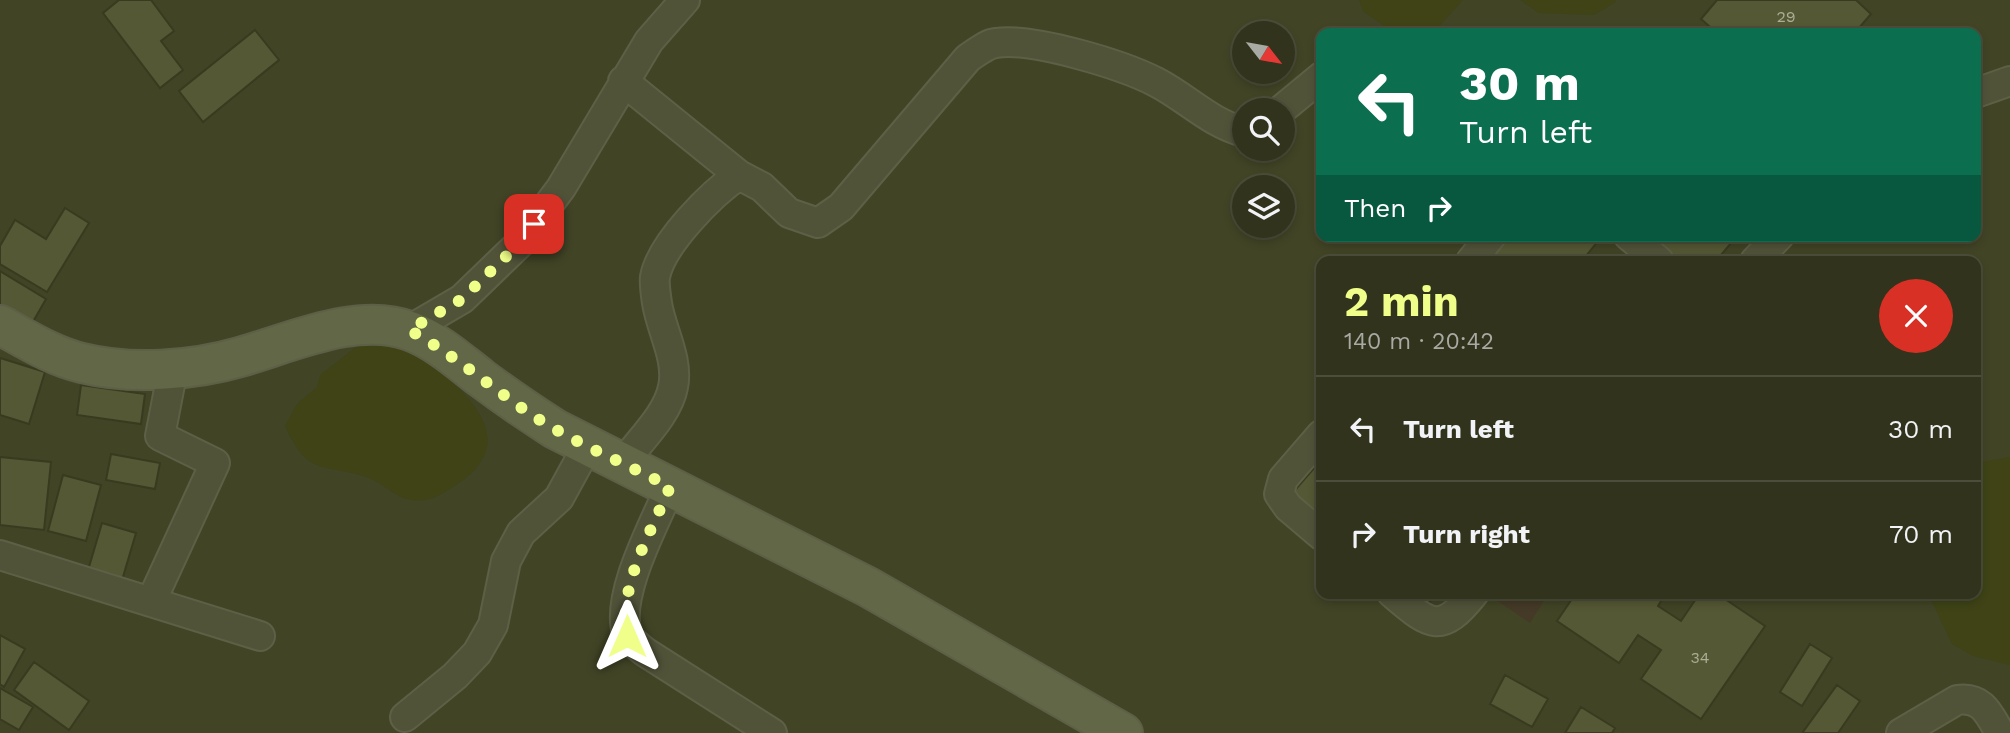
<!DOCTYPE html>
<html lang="en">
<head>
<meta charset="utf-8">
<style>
	:root { --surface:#31331c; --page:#3d3f29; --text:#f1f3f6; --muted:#a8aaa3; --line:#4c4e3b; --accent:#f0ff8a }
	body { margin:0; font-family:"Work Sans",sans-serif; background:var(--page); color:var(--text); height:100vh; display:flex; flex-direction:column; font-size:26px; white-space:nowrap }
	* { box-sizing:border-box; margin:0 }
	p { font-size:23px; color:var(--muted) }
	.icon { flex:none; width:38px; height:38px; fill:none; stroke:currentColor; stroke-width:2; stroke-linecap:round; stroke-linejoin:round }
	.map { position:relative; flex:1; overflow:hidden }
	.details { position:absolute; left:1316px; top:256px; width:665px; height:343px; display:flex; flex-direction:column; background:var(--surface); border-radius:14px; box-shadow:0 4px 10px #0003,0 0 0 2px var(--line) }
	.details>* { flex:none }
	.guide { position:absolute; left:1316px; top:28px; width:665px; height:214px; border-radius:14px; box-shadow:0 4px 10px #0003,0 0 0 2px var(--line); background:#0b6e4f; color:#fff; overflow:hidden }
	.needle { width:46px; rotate:121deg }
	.buttons { position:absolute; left:1232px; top:21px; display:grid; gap:14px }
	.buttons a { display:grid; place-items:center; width:63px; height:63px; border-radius:50%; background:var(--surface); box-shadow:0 4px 10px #0003,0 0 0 2px var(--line); font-size:35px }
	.pin { position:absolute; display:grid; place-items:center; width:60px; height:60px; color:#fff; margin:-30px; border-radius:14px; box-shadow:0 4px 10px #0006 }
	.me { position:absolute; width:77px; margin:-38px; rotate:0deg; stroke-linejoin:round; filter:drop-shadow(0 0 5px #0008) }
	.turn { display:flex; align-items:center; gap:24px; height:147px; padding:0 28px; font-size:32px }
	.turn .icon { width:91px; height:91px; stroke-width:2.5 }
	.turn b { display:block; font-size:49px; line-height:60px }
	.then { display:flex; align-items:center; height:66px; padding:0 28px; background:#0003; gap:14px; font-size:26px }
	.round { display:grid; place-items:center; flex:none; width:74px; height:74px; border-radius:37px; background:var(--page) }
	.summary { display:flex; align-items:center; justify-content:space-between; height:119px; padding:0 28px }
	h1 { font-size:42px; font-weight:700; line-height:52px; color:var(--accent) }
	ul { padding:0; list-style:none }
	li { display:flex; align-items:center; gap:21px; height:105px; padding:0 28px; border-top:2px solid var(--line) }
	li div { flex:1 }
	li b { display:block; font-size:26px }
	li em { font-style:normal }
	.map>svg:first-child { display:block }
	.green { fill:#453a27 }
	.water { fill:#3f4316 }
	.building { fill:#555834; stroke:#383b20; stroke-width:2 }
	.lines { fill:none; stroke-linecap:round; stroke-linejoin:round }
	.street-casing { stroke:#5d6046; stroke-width:32 }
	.secondary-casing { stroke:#5d6046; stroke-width:42 }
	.street { stroke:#515339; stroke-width:28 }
	.secondary { stroke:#626747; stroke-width:38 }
	.route { stroke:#f0ff8a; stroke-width:12; stroke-dasharray:0 21.6 }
	.labels { text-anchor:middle; stroke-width:7; stroke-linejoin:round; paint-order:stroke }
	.number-label { font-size:16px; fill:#acae95 }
</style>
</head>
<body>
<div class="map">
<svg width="2010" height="733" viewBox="0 0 2010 733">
	<rect width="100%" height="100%" fill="#414425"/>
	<path class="green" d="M1486 593H1549L1530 623Z"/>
	<path class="water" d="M1359 0H1463L1435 31 1394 33 1363 11Z
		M1520 0H1615L1616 2 1594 15 1539 13Z
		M360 344C374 344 395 340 408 345 419 348 432 364 441 372 482 407 514 448 456 485 439 496 428 504 407 499 393 496 383 483 369 478 324 462 309 479 285 426L297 404 317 387 320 375Z
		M2010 457V665L1973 656 1952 644 1928 593H1976V463Z"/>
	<path class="building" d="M119 0H151L174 31 161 41 183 70 160 88 103 13Z
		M1717 0H1856L1871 14 1859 28 1865 33H1750L1743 27 1737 33H1717L1701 19Z
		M255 30 279 60 203 122 179 91Z
		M65 208 89 223 47 292 0 264V246L15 220 46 239Z
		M1505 236H1592L1598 241 1582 261H1484Z
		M1641 236H1737L1716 261H1666Z
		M0 271 46 299 30 327 0 309Z
		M0 358 45 372 29 424 0 415Z
		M81 385 145 394 141 424 77 415Z
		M111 454 160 463 155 489 106 480Z
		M0 457 51 462 44 530 0 525Z
		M1321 460V527L1288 498Z
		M63 475 101 485 86 541 48 531Z
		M102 523 136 533 120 587 86 577Z
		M1399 593H1437L1421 612Z
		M1576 593H1666L1658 606 1681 621 1700 593H1716L1765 626 1701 719 1641 679 1661 650 1638 635 1619 663 1557 621Z
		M0 635 25 649 4 687 0 684Z
		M1810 644 1832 658 1802 706 1780 692Z
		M34 662 89 701 69 730 14 690Z
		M1505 675 1548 699 1532 727 1490 704Z
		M1837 685 1860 701 1838 733H1805L1803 732Z
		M0 688 33 707 19 730 0 719Z
		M1581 707 1615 728 1612 733H1565Z"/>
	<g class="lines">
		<defs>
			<path id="street" d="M623 81 739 175
				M1976 93 2010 81
				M1281 110 1321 77
				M1629 236 1659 261
				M1471 261 1491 236
				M1755 261 1779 236
				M409 330 462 299 520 243 561 188 649 41 685 0
				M1321 435 1283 479 1279 494 1288 507 1321 535
				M624 462C640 440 668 414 673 387 679 359 661 330 657 303 656 296 654 284 655 277 661 244 712 193 739 175L762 187 789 213 818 223 841 207 968 58C976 53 986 44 996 43 1032 37 1123 65 1156 82 1187 98 1210 123 1244 132
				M670 487C655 523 615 595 627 633 629 640 639 647 645 652L772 733
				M0 555 260 636
				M1392 593C1430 625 1440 636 1474 593
				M151 602 215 463 160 436 173 369
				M405 717 455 676 477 653 493 625 506 561 521 533 559 498 588 445
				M1901 733 1957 700C1982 696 1989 714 2000 733"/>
			<path id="secondary" d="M0 325C26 339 52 356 82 363 130 375 192 371 240 357 290 343 358 311 410 331 437 341 459 361 481 378 505 396 530 413 555 429L868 587 1123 733"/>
		</defs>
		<use href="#street" class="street-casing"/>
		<use href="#secondary" class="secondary-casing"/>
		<use href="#street" class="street"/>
		<use href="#secondary" class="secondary"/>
	</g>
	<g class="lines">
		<path class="route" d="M534 224 520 243 462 299 409 330C461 358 504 400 555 429 592 450 632 467 670 487 651 532 618 586 627 636"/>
	</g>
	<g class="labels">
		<g class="number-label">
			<text x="1786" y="22">29</text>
			<text x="1700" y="663">34</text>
		</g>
	</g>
</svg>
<div class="buttons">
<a><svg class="needle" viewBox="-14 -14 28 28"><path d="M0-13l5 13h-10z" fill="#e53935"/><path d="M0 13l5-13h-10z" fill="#a8aaa3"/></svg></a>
<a><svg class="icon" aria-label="search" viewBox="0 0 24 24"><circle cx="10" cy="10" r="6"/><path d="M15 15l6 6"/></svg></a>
<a><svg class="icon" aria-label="layers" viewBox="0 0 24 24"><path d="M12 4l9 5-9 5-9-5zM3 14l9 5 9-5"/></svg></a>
</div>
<div class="pin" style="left:534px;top:224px;background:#d93025"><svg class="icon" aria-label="arrive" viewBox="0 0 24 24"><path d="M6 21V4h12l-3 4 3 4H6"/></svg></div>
<svg class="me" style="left:627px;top:636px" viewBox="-20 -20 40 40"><path d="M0-17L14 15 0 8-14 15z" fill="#f0ff8a" stroke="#fff" stroke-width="4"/></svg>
<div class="guide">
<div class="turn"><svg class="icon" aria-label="left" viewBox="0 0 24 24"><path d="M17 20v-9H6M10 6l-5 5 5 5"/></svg><div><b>30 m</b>Turn left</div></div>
<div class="then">Then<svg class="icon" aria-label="right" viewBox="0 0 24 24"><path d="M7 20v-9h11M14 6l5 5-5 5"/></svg></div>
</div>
<section class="details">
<div class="summary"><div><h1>2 min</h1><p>140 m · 20:42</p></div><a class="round" style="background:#d93025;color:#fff"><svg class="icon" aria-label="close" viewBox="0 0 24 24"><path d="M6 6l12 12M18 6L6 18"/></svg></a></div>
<ul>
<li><svg class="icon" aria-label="left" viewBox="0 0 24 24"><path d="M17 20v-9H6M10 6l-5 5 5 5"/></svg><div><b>Turn left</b></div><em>30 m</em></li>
<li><svg class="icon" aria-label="right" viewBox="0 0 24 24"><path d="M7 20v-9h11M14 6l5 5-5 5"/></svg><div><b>Turn right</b></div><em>70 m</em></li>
</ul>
</section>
</div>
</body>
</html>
